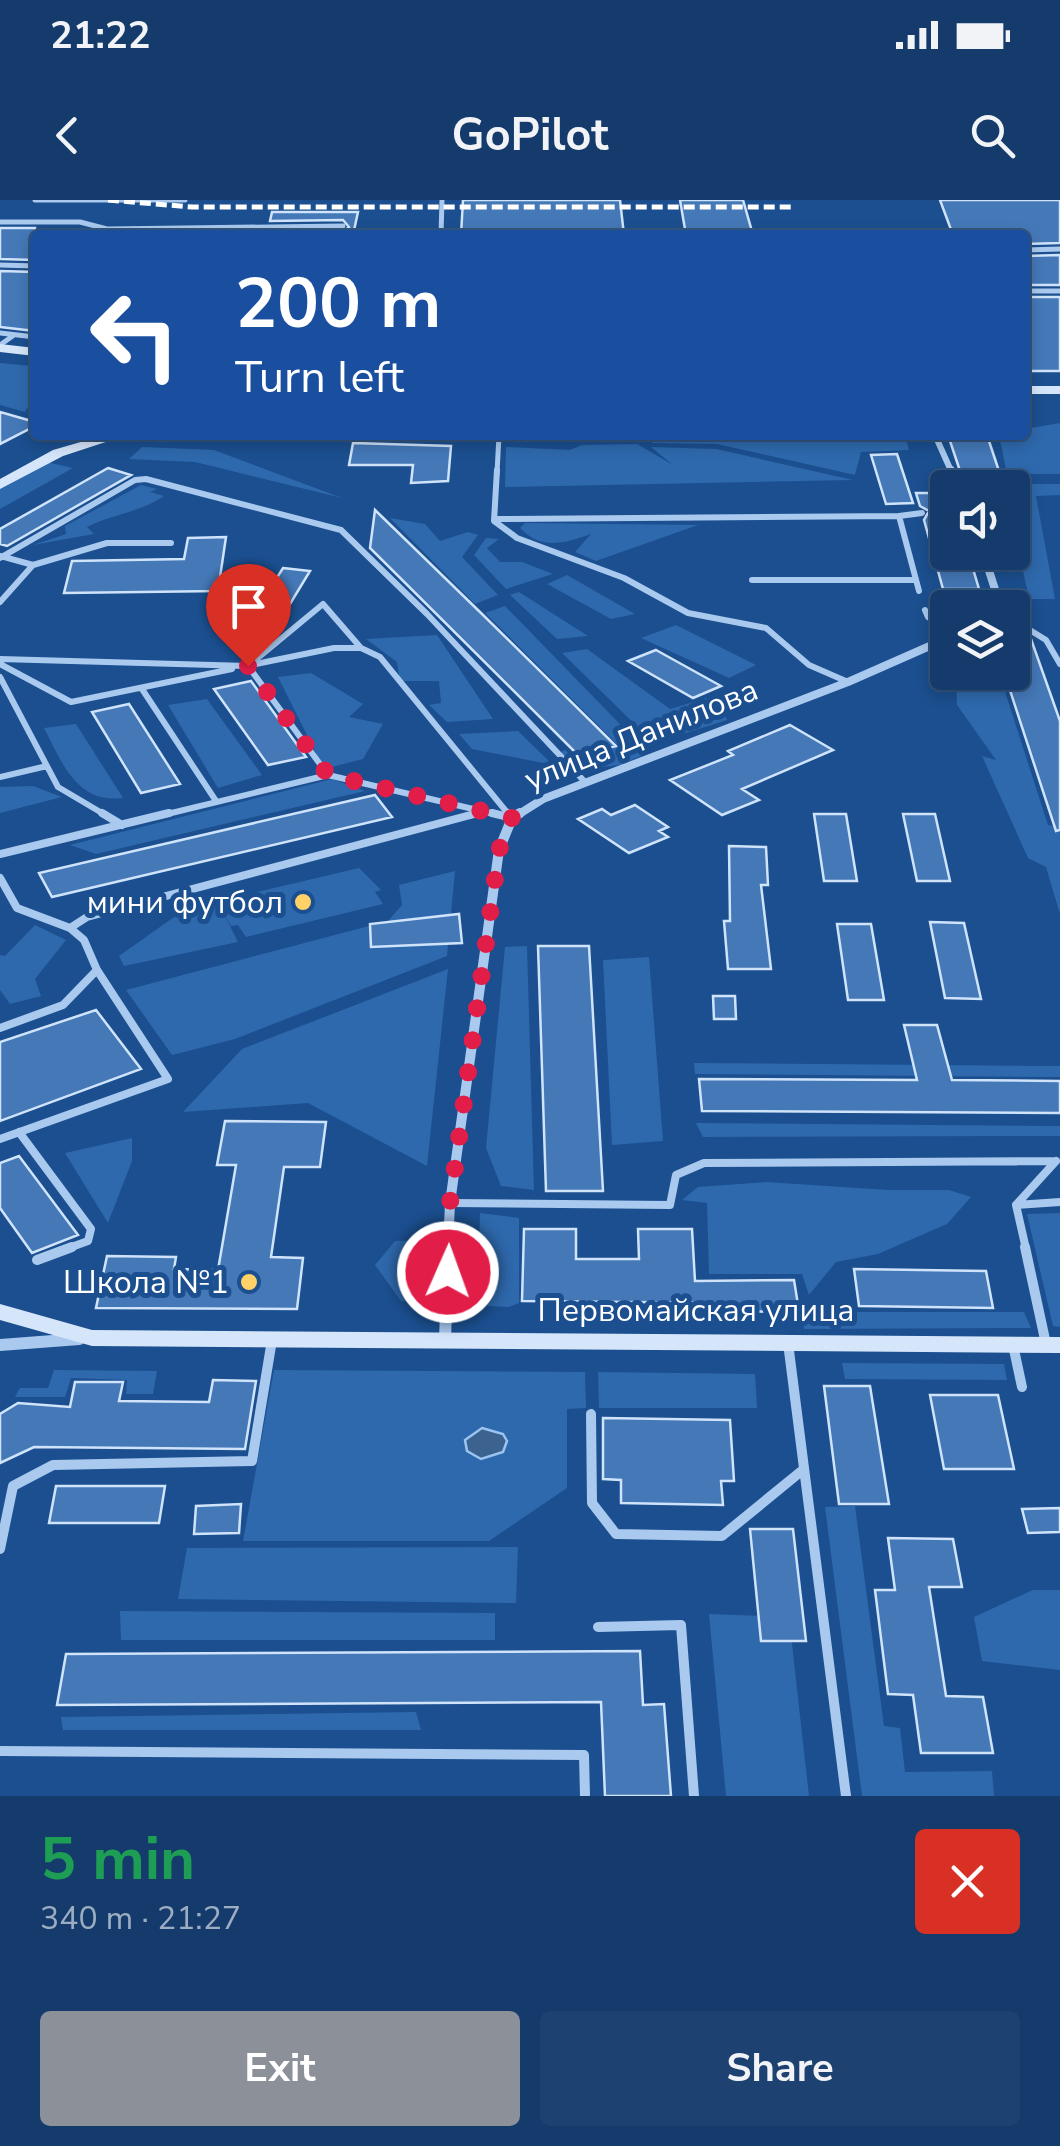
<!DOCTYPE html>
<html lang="en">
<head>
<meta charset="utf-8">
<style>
	:root { --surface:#143b6b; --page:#1d4271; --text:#f1f3f6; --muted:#9dadc1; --line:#33557e; --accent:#8c9099 }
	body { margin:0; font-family:"Nunito Sans",sans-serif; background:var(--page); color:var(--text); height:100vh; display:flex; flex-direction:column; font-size:38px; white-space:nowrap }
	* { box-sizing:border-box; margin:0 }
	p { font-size:32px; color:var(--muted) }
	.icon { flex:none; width:55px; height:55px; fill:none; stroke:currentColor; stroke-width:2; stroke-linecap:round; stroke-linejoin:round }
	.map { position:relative; height:1596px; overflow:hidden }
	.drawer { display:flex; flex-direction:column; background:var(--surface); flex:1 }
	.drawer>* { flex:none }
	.hud { position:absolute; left:30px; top:30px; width:1000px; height:210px; border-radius:10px; box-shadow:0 5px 15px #0003,0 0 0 2px var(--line); background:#1a4fa0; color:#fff; overflow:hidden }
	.tools { position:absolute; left:930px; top:270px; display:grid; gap:20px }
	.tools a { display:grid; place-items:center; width:100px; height:100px; border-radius:10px; background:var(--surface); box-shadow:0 5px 15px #0003,0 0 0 2px var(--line); font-size:50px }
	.pin { position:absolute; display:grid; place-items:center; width:85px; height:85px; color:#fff; margin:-102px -42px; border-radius:50% 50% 50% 0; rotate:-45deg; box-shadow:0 0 10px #0007 }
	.pin .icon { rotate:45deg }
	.me { position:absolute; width:110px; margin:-55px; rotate:2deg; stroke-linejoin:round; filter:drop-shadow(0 0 8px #0008) }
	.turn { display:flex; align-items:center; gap:35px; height:210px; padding:0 40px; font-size:45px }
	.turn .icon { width:130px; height:130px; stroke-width:2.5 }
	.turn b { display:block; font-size:70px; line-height:85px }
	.round { display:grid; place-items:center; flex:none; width:105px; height:105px; border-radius:10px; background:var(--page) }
	.overview { display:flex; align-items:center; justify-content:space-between; height:170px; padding:0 40px }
	h1 { font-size:60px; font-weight:700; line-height:75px; color:#1e9e55 }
	.action { display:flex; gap:20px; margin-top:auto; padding:20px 40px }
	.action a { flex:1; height:115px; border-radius:10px; background:var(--accent); color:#fff; font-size:40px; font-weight:700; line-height:115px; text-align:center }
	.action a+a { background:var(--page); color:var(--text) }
	.status { display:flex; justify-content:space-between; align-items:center; height:70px; padding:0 50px; background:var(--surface); direction:ltr }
	.status svg { height:28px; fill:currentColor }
	header { display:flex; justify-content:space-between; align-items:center; height:130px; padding:0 40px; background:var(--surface); font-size:45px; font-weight:700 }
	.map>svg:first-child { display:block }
	.green { fill:#2e69ad }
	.water { fill:#3c6290; stroke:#9cc4f0; stroke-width:2.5 }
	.building { fill:#4478b7; stroke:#cfe3fa; stroke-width:2.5 }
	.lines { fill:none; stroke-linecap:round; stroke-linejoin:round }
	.lane-far3 { stroke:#a9c9ee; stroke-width:5 }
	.lane-far2 { stroke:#a9c9ee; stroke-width:6 }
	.lane-far1 { stroke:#a9c9ee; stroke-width:8 }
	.lane { stroke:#a9c9ee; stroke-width:10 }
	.street-far3 { stroke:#a9c9ee; stroke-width:6 }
	.street-far2 { stroke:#a9c9ee; stroke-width:8 }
	.street-far1 { stroke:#a9c9ee; stroke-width:10 }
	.street { stroke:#a9c9ee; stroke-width:12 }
	.secondary { fill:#d6e6fa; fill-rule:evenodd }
	.rail { stroke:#fff; stroke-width:5; stroke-dasharray:11 5; stroke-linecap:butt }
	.route { stroke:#e11d48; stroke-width:18; stroke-dasharray:0 32.4 }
	.poi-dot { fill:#ffd166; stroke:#1b4f8f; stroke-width:4 }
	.labels { text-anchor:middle; stroke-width:10; stroke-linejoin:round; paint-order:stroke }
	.street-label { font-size:32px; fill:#fff; stroke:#1b4f8f }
	.poi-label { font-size:32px; fill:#fff; stroke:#1b4f8f; text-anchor:end }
</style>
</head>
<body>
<div class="status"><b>21:22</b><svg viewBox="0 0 49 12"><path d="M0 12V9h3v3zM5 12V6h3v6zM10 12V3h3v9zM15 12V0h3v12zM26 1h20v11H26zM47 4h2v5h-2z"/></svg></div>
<header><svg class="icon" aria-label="back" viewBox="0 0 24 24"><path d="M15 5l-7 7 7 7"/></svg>GoPilot<svg class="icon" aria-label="search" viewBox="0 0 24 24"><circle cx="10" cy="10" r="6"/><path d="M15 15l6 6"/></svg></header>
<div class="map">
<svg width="1060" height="1596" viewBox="0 0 1060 1596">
	<rect width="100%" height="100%" fill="#1b4f8f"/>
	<path class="green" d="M0 163 31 166C42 181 33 198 25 212L0 205Z
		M1060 223V274H1007L999 235H1025V229Z
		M660 235H905L909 250 861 252 855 275 717 244 652 243Z
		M637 244 673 265 651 247 716 249 853 280 505 287 506 247 570 250 582 245Z
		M142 247 214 250 342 298 195 262 129 259Z
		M46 262 73 268 0 309V287Z
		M1004 284H1060V295L1036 296 1055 399H1029L1013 324 1012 288 1005 287Z
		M141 285 157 289 150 292 164 296C142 312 112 314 87 327L94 334 33 345 66 334 65 326Z
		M390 318 425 324 440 341 468 332 478 335 462 357 498 395 475 404Z
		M525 323 698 325 596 361 575 352 591 334C565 343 542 351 520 328Z
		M486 338 499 339 487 348 500 362H522L553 374 506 389 474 355Z
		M567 375 635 414 611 419 547 384Z
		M519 392 588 436 557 439 510 395Z
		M505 406 648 553 620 565 574 570 558 553 565 550 573 558 619 546 485 413Z
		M676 425 756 465 729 478 641 438Z
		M437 435 493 519 447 522 429 505 441 503 439 481H400L397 462 366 439Z
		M587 449 670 509 717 495 727 520 654 543 562 453Z
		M311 473 363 504 349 517 383 524 363 559 324 569 278 477Z
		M956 473H999L1048 625 1060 627V714L1046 667 1028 658 982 556 996 560 957 505Z
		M207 499 262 575 218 588 168 505Z
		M76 524 123 598C77 604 62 563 44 528Z
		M518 531 553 565 472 549 459 534Z
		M332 579 365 591 96 654 70 645Z
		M33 586 62 597 0 613V587Z
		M359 668 381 690 375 692 383 704 246 737 238 725 231 726 224 714 238 742 124 766 119 756 201 698 212 695 223 714 230 711 223 700Z
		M455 671 447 756 235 839 172 855 126 790 388 721 402 705 399 685Z
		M35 725 66 740 35 779 41 796 10 804 0 790V755L5 756Z
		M527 746 534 990 501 986 486 948 505 747Z
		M649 757 663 941 612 945 603 760Z
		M448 769 427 966 308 903 183 912 242 849Z
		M694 863 1060 866V877L695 874Z
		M696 923 1060 926V936L703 937Z
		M132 938V961L108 1023 65 953Z
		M766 982 888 990H949L971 997 947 1024 878 1054 836 1062 809 1095 802 1074H709L707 1003 682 1000 698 987Z
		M480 1013 519 1018V1103L509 1107 488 1106 478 1091Z
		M1060 1013V1127L1053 1126 1027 1014Z
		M423 1040 416 1102 401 1101 375 1065 395 1041Z
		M801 1112H1024L1031 1128 804 1129Z
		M842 1163 1004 1164 1007 1180 845 1179Z
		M54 1170 157 1171 153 1194H126L127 1180 71 1178 65 1197H15L20 1188H48Z
		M274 1170 585 1172 586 1208 567 1209V1288L489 1341H243Z
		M598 1172 755 1174 757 1208H599Z
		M855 1306 884 1526 900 1528 905 1572 992 1571 994 1596H862L825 1307Z
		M518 1347 516 1403 178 1399 187 1348Z
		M1033 1390H1060V1470L982 1461 974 1417Z
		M120 1411 495 1413V1440H121Z
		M709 1414 789 1417 809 1596H726Z
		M416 1512 421 1530H63L61 1517Z"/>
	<path class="water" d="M482 1228 503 1234 507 1241 503 1252 481 1259 467 1251 465 1240Z"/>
	<path class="building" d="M463 0H620L624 35H461Z
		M680 0H743L753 35H686Z
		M940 0H1060V43L1025 44V35H953Z
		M272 12H358L353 35H267L343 32 349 27 343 20 270 21Z
		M0 28H35V60L0 59Z
		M1060 55V85H1025V56Z
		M0 71 35 72V131L0 127Z
		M1025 97H1060V171H1025Z
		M0 212 35 222V226L0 244Z
		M948 235H987L1000 274H961Z
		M353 243 451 246 448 281 411 283 413 265H349Z
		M897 254 913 303 886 304 871 255Z
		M108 268 131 275 7 346 0 344V329Z
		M916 293H948V352H968L979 389H943L924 320 929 311 920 306Z
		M375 310 482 414 616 546 578 555 370 348Z
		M226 337 218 391 64 393 72 361 184 359 188 338Z
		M283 368 310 371 284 414 270 413 260 447H233Z
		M1012 433 1031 439 1060 521V630L1056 631 1004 472H1012Z
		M656 450 721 486 693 498 628 461Z
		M251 481 306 557 268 565 214 489Z
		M129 504 180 584 141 593 92 512Z
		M790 525 833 550 742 589 759 600 722 615 670 580 733 555 728 551Z
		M375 595 392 617 52 697 39 673Z
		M635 605 668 627 659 631 668 637 629 653 578 619 602 609 611 615Z
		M814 614H846L857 681H824Z
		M903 614H935L950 681H917Z
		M729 646 766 647 768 685H761L771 769H728L724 721H730Z
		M459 714 462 743 371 747 370 724Z
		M930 722 964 723 981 799 945 798Z
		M837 724H871L884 800H848Z
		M538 746H589L603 991H546Z
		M713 796H735L736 819H714Z
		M96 810 141 869 0 921V842Z
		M904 825H937L952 880 1060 881V913L702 911 699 879 917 880Z
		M225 921 326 922 320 967H284L271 1057 303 1058 297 1109 96 1108 107 1056 176 1057 174 1069 218 1070 236 965H217Z
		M19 956 78 1035 32 1053 0 1008V963Z
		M524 1029H576V1059H639L638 1029H692L695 1081 794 1080 799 1111 731 1112 730 1103 522 1101Z
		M854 1069 986 1071 993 1108 859 1106Z
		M213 1180 256 1181 245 1249 34 1247 0 1263V1214L18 1203 70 1207 75 1182H123L119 1201 209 1202Z
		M824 1186H870L889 1304H839Z
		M930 1195H998L1014 1269H944Z
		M603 1218 730 1220 734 1281H721L723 1305 621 1303V1280L603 1279Z
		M56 1286H165L159 1323H49Z
		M241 1304 239 1333 194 1334 196 1306Z
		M1060 1308V1332L1028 1333 1022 1309Z
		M750 1329H793L806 1441H761Z
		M888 1338 953 1339 962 1387H929L946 1496 983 1497 993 1553H921L913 1495 888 1494 875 1390H895Z
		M640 1451 643 1505 664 1504 671 1596H605L601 1502 57 1505 66 1454Z"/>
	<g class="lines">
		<path class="lane-far3" d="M35 0H185
			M0 22H80L107 29
			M105 35 107 29 343 26
			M441 35 442 0
			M1025 50 1060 49
			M0 65 35 66
			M1025 91H1060
			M0 133 35 137
			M0 145 14 135
			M358 236H499
			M497 273 499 235"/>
		<path class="lane-far2" d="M497 270 494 321 517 338 624 378 688 413 766 428 809 465 848 482
			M494 319 899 316
			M0 356 33 365 0 402
			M0 358 135 280 146 279 341 330 427 414 585 582
			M33 365 107 343H171
			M752 380H915
			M919 391 899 316 922 313
			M925 410 928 417 948 428
			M1012 419 1046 440 1060 464
			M0 459 248 466 328 575
			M0 464 71 502 232 469
			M251 465 334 448H360
			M248 466 323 404 361 448 380 457 510 616
			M0 477 58 587 107 616
			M142 489 216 601
			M0 577 47 566
			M159 616 328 575 503 616
			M468 616 479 613"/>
		<path class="lane-far1" d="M102 613 122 625
			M492 613 512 618
			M508 613 512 618
			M0 654 169 613
			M0 678 17 708 70 728 84 740 97 770 63 805 0 828
			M70 728 87 717 478 613
			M19 932 91 1029 88 1041 66 1049
			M0 939 168 879 97 770
			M450 1003 670 1005 676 975 704 963 1056 961
			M1016 1005 1060 1002
			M1026 1049 1016 1005 1056 961"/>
		<path class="lane" d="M1025 1047 1046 1144
			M37 1060 72 1047
			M788 1143 846 1596
			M1013 1145 1022 1187
			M591 1214 592 1303 616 1334 722 1336 804 1269
			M0 1349 13 1286 53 1265 252 1261 272 1140
			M598 1427 681 1425 694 1596
			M0 1551 584 1555 585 1596"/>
		<path class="street-far3" d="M935 235 952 273"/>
		<path class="street-far2" d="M951 270 959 288
			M983 352 1001 408
			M516 616 543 599 848 482 948 438"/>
		<path class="street-far1" d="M448 1049 450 1003 499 650 512 618 520 613"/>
		<path class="street" d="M445 1141 448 1047
			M0 1145 79 1139"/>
		<path class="secondary" d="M0 144 35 148V156L0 152Z
			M1025 186H1060V194H1025Z
			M105 235H127L63 256 0 289V279L53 250Z
			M0 1104 92 1130 1060 1137V1153L92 1146 0 1120Z"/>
		<path class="rail" d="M108 0 192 7H794"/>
	</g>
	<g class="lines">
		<path class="route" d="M248 466 328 575 512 618 499 650 450 1003 448 1072"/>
	</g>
	<g class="poi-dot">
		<circle cx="303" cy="702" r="10"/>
		<circle cx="249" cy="1082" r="10"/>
	</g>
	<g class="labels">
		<g class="street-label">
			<text transform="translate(641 534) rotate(-22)" y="11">улица Данилова</text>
			<text x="696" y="1121">Первомайская улица</text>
		</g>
		<g class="poi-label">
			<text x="283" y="713">мини футбол</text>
			<text x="229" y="1093">Школа №1</text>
		</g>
	</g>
</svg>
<div class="tools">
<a><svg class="icon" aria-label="sound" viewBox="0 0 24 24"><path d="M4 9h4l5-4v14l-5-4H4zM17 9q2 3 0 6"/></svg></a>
<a><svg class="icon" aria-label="layers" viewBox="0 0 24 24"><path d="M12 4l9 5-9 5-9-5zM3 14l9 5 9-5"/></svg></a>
</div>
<div class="pin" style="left:248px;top:466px;background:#d93025"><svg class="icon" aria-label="arrive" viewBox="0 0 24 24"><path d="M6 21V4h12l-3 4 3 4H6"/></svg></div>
<svg class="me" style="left:448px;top:1072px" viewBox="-20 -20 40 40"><circle r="17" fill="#e11d48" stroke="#fff" stroke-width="3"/><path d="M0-11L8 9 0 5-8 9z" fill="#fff"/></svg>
<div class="hud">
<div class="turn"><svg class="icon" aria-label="left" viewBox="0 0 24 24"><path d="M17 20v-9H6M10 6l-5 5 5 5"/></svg><div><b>200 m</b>Turn left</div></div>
</div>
</div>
<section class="drawer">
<div class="overview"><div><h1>5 min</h1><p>340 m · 21:27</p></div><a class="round" style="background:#d93025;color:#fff"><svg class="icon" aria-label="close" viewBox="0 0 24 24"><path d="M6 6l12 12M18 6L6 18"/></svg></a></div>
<div class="action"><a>Exit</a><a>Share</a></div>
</section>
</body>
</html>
